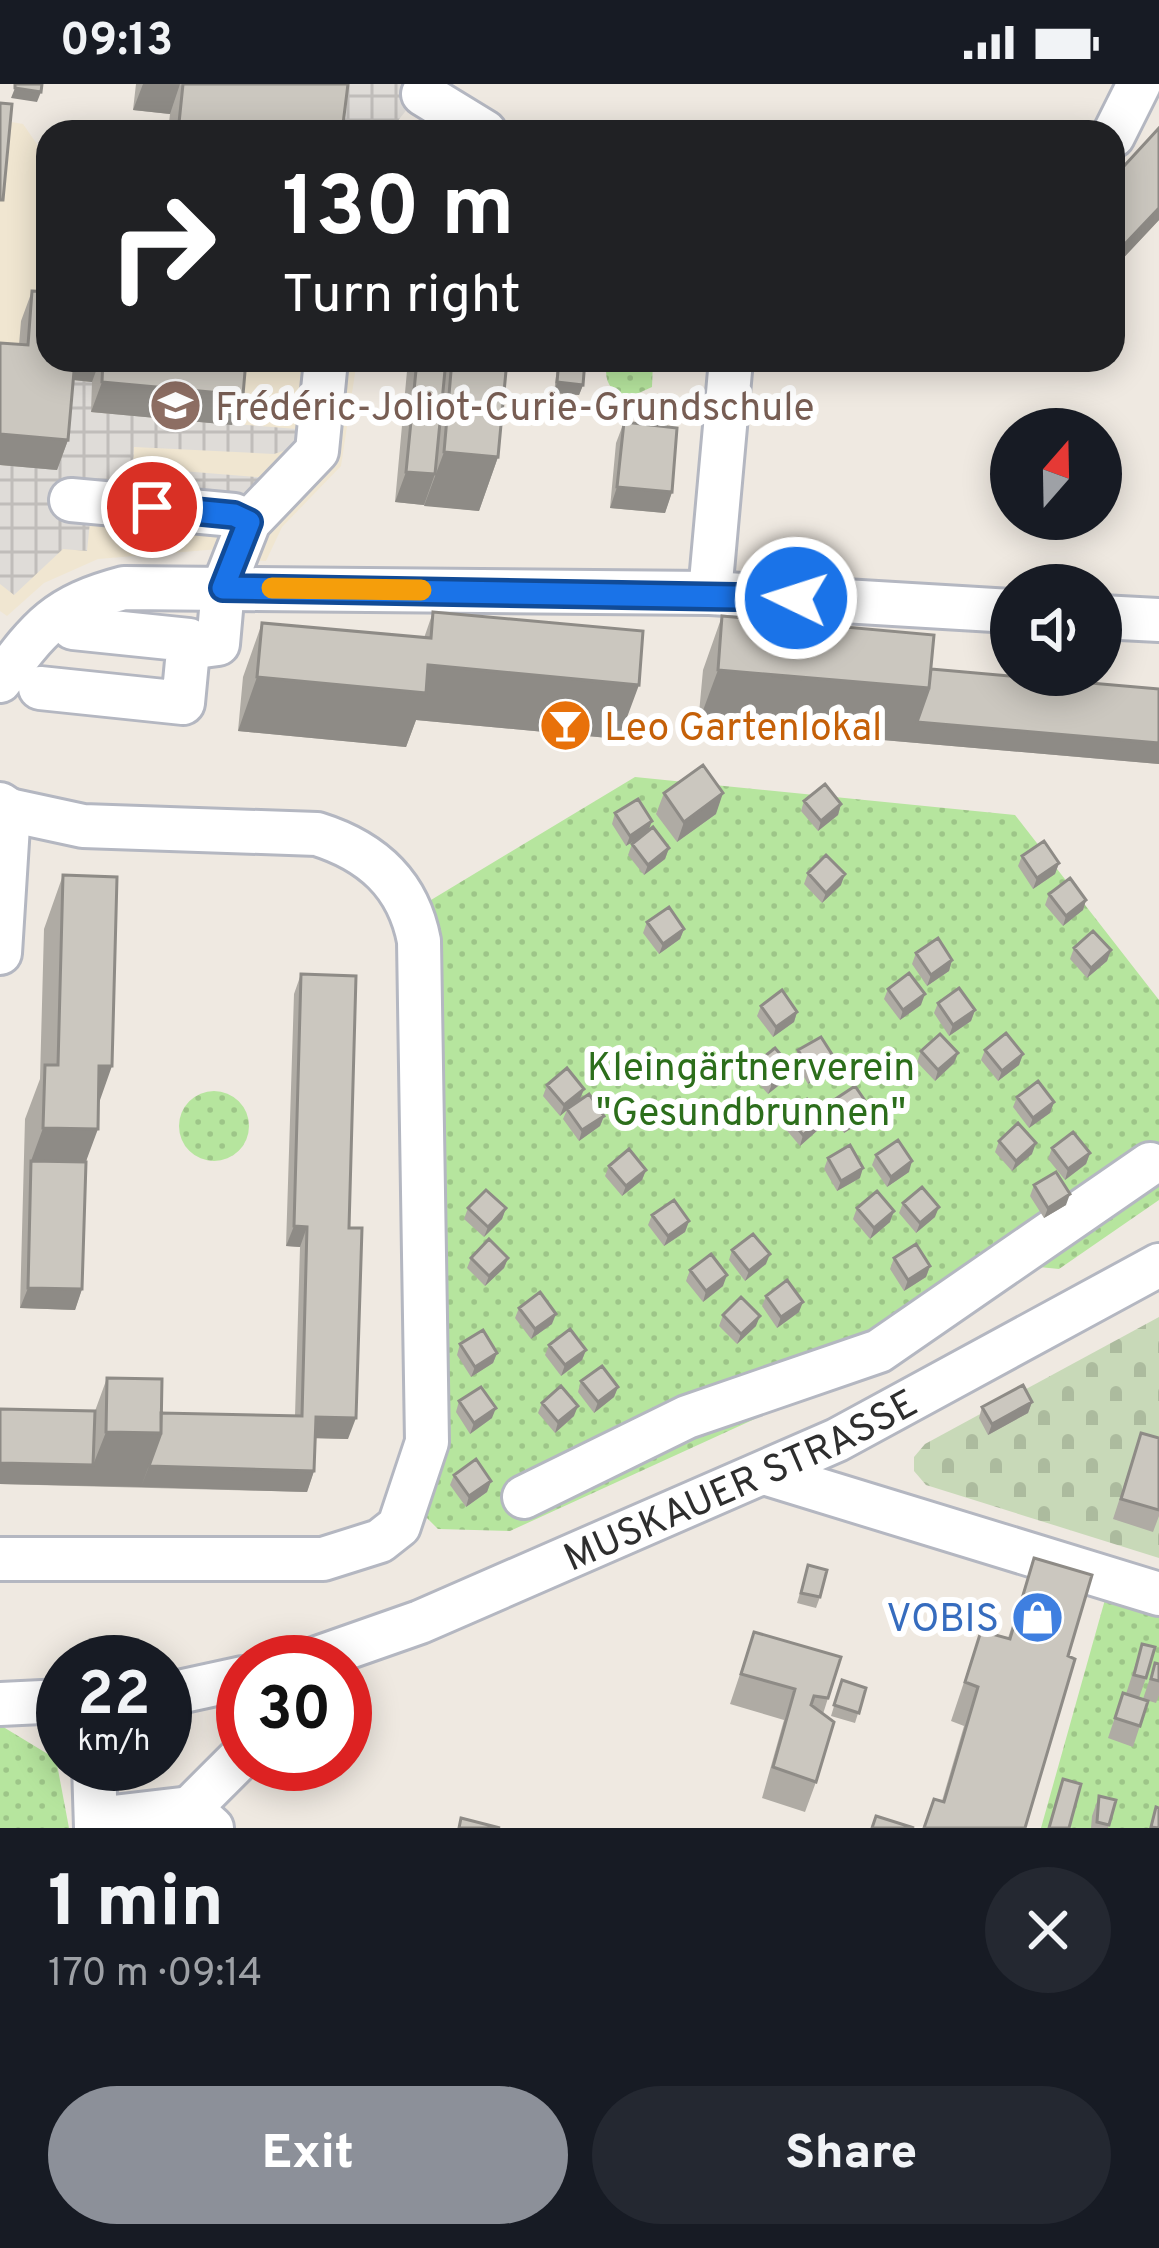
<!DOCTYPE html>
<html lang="en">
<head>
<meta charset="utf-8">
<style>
	:root { --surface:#171b24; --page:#242831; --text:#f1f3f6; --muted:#9ea1a6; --accent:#8c9099 }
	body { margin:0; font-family:Overpass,sans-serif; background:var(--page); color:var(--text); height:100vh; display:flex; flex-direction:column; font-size:45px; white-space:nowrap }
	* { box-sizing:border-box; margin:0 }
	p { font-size:39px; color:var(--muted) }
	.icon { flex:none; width:66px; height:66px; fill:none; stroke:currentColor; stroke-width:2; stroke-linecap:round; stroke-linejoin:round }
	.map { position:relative; height:1744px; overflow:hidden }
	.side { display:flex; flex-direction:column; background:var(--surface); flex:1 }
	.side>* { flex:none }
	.hud { position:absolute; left:36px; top:36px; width:1089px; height:252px; border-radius:36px; box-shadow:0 6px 30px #0003; background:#202124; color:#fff; overflow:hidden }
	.needle { width:78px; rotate:20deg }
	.tools { position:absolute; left:990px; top:324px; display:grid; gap:24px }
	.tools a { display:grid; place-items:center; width:132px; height:132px; border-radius:50%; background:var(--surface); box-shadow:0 6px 30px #0003; font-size:60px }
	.speed { position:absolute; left:36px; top:1551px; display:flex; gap:24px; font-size:60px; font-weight:700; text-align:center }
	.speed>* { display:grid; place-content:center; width:156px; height:156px; border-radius:50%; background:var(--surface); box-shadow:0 6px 30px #0003; line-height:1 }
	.speed small { font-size:30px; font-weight:400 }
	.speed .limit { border:18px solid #d22; background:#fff; color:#111 }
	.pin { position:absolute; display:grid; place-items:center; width:102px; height:102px; color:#fff; margin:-51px; border:6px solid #fff; border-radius:50%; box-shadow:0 3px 12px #0007 }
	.me { position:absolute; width:132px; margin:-66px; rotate:274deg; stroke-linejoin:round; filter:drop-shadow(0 0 9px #0008) }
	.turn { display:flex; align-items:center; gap:42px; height:252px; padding:0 48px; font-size:54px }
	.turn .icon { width:156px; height:156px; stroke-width:2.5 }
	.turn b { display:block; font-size:84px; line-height:102px }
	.round { display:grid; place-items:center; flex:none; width:126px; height:126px; border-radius:63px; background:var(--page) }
	.summary { display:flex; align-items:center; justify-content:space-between; height:204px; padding:0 48px }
	h1 { font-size:72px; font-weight:800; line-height:90px }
	.cta { display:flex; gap:24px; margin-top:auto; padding:24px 48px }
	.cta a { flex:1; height:138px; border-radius:72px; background:var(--accent); color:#fff; font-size:48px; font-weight:800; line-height:138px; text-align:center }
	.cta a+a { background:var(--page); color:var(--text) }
	.status { display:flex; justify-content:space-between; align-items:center; height:84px; padding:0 60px; background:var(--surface); direction:ltr }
	.status svg { height:33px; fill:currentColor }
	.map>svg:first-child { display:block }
	.education { fill:#f0e6d1 }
	.cemetery { fill:url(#cemetery-stones) }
	.park { fill:url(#park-dots) }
	.plaza { fill:url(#plaza-grid) }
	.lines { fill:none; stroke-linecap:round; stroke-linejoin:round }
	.minor-casing { stroke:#b4b7c1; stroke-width:48 }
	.minor { stroke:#fff; stroke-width:42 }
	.wall { fill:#afaba4 }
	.shaded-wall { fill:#8e8b86 }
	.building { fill:#cbc7bf; stroke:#8e8b86; stroke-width:3 }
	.route-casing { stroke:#114b97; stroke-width:30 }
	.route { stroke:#1a73e8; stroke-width:21 }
	.slow { stroke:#f59e0b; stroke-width:21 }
	.labels { text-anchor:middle; stroke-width:12; stroke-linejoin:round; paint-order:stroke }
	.education-label { font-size:39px; fill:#785e54; stroke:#fff; text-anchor:start }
	.food-label { font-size:39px; fill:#c56008; stroke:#fff; text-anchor:start }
	.park-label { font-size:39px; fill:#2c6e1b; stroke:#fff }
	.street-label { font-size:39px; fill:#2e2e2e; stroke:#fff }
	.shop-label { font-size:39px; fill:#366cbe; stroke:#fff; text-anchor:end }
</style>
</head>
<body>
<div class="status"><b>09:13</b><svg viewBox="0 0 49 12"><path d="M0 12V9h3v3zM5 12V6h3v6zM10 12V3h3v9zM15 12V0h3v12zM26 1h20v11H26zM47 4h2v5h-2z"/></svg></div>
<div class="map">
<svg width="1159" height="1744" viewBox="0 0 1159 1744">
	<defs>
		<pattern id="cemetery-stones" width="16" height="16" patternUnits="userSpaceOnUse" patternTransform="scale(3)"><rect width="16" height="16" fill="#c8d9b8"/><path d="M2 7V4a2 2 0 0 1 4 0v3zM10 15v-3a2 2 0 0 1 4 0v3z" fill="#acbb9e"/></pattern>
		<pattern id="park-dots" width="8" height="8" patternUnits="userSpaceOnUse" patternTransform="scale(3)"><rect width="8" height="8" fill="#b6e59e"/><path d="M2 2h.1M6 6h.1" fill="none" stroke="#9dc588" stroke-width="1.8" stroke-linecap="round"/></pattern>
		<pattern id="plaza-grid" width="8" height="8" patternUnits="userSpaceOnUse" patternTransform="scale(3)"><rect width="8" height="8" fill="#dfdcd8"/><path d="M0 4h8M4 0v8" fill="none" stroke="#c0bdba"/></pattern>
	</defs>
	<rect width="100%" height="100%" fill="#efe9e1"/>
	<path class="education" d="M0 36 23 40 48 76V276H357L341 382 282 443 266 477 219 474V465L98 475 44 499 7 532 0 527Z"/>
	<path class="cemetery" d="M1159 1233V1474L926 1401 914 1387V1373L925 1360Z"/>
	<path class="park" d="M608 276H653L652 303 630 313C610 310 602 295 608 276Z
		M635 693 1015 731 1159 916V1116L1059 1185 1029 1182 831 1300 510 1447 438 1445 426 1433 448 1359 442 892 426 819Z
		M179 1042a35 35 0 1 1 70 0a35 35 0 1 1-70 0Z
		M1106 1512 1159 1527V1744H1041Z
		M0 1641 56 1675 69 1744H0Z"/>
	<path class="plaza" d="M338 0H427L389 48H333Z
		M65 295 92 298V328L296 345 295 363 274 370 134 363 133 383 268 394 234 431 90 438 87 467 63 465 14 511 0 500V381L57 385Z"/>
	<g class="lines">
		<defs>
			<g id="minor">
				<path d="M423 10 485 48"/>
				<path d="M1113 52 1139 0"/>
				<path d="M71 416 234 431 249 438"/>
				<path d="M710 509 731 276"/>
				<path d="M1101 533 1159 536"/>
				<path d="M188 564 218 560 223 504 249 438 317 367 326 276"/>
				<path d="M0 597C40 543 56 522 124 504L710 509 1011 527"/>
				<path d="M40 604 183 619 189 556 73 544"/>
				<path d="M0 720 9 726 0 869"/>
				<path d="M764 1389 1159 1510"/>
				<path d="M524 1413 687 1333 879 1267 1150 1080"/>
				<path d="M0 1475H323L380 1457 399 1442 427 1358 419 857C408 799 371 767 317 750L83 742 9 726"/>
				<path id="s1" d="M306 1578 420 1538 837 1356 1159 1181"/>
				<path d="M165 1611 243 1594"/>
				<path d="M0 1620 63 1617"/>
				<path d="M94 1680 96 1744"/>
				<path d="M190 1724 243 1671"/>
				<path d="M96 1735 190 1724 212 1744"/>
			</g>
		</defs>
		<use href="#minor" class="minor-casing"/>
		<use href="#minor" class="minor"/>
	</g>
	<path class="wall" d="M136 0H348L342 48H168L170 30 133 26Z
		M1113 94 1159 136 1114 184 1113 182Z
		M32 207 48 276H246L232 341 91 328 92 298 73 296 68 356 57 386 0 381V259L19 261 21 237Z
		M408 276H507L498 373 479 427 395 418Z
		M558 276H585L583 301 579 311 554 309Z
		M624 338 672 408 665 429 610 424 616 359Z
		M433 528 619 655 416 636 406 663 238 647 243 593 262 539 424 554Z
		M722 532 931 585 1159 605V680L698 640 703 586Z
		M664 709 716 730 677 758 656 730Z
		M804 717 841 720 838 731 818 747 801 727Z
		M615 729 648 747 669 764 665 775 644 791 628 771 632 760 644 750 626 762 612 740Z
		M1022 772 1059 779 1055 790 1033 805 1018 782Z
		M808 789 841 801 822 819 804 800Z
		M63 791 98 1021 86 1078 82 1205 75 1226 20 1224 25 1035 40 995 44 845Z
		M1049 810 1086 816 1083 826 1063 842 1045 821Z
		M647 838 684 845 680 855 659 870 643 849Z
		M1074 864 1111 866 1107 877 1087 894 1070 875Z
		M916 869 952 876 949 887 927 902 912 880Z
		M301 890 349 1144 348 1355 315 1354 314 1387 307 1408 0 1400 95 1327 107 1294 161 1329 295 1332 300 1163 286 1162 294 910Z
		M888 905 921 921 900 936 884 915Z
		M938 919 975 926 971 937 949 952 934 929Z
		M761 922 797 928 794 938 773 953 757 932Z
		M798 966 831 986 808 1000 794 976Z
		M985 966 1023 970 1019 981 998 997 981 976Z
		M921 967 958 969 954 979 935 997 917 978Z
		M755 980 792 984 788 994 768 1010 751 991Z
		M547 1001 584 1005 580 1015 604 1032 600 1042 579 1057 563 1035 567 1026 560 1032 543 1012Z
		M1017 1013 1054 1018 1050 1029 1029 1044 1013 1023Z
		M834 1016 870 1024 866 1035 844 1049 830 1027Z
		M787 1031 819 1045 800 1062 783 1042Z
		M999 1057 1032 1070 1012 1087 995 1068Z
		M1052 1064 1090 1069 1086 1080 1065 1096 1048 1075Z
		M876 1071 909 1088 887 1103 872 1081Z
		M828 1074 860 1094 837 1107 824 1085Z
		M609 1082 646 1086 642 1096 622 1112 605 1092Z
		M1034 1101 1066 1121 1044 1134 1030 1112Z
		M903 1119 935 1133 916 1149 899 1129Z
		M468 1124H506L502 1135 484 1153 464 1135Z
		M857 1124 890 1138 870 1155 853 1135Z
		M652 1131 689 1137 685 1148 664 1162 648 1141Z
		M732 1166 766 1180 745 1197 729 1176Z
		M471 1174H508L504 1184 485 1202 467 1184Z
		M894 1174 930 1182 926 1193 904 1207 890 1185Z
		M690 1186 723 1202 703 1218 686 1197Z
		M766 1212 799 1228 777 1244 762 1222Z
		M519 1224 552 1240 531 1255 515 1234Z
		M723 1231 756 1242 737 1260 719 1242Z
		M460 1260 497 1269 493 1279 471 1293 457 1271Z
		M549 1261 586 1266 582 1276 561 1292 545 1271Z
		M581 1297 618 1303 614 1313 594 1329 578 1308Z
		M459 1317 492 1334 470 1350 456 1328Z
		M1032 1318 1028 1329 988 1351 979 1334 982 1323Z
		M542 1319 574 1332 555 1349 538 1329Z
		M1141 1349 1159 1354V1432L1153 1448 1113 1435Z
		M454 1391 491 1397 487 1408 466 1423 450 1401Z
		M1034 1474 1068 1572 1025 1744H923L934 1715 942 1717 964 1642 951 1637 981 1547 1008 1554Z
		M808 1481 820 1513 816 1524 797 1519Z
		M754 1548 841 1573 823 1630 816 1698 805 1728 762 1714 784 1636 730 1620Z
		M1142 1560 1146 1594 1139 1614 1148 1617 1133 1663 1108 1654 1123 1609 1126 1610Z
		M1155 1579 1159 1580V1611L1156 1619 1143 1615Z
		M842 1596 866 1604 855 1639 831 1632Z
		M1099 1712 1116 1716 1108 1744H1091L1092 1732Z"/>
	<path class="shaded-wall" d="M143 0H180L170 30 133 26Z
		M15 4 41 8 37 18 11 14Z
		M179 39 280 48H176Z
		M1159 124V136L1114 184 1122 163Z
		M72 276H100L92 298 65 295Z
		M102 298 243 311 232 341 91 328Z
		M557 298 583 301 579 311 554 309Z
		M0 350 68 356 57 386 0 381Z
		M444 368 498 373 479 427 424 422Z
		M406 388 435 390 424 421 395 418Z
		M617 403 672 408 665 429 610 424Z
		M428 581 639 601 619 655 416 636 406 663 238 647 257 593Z
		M718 586 929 604 1159 659V680L698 640Z
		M723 709 716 730 677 758 684 738Z
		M841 720 838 731 818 747 821 737Z
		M652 737 648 748 626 762 630 752Z
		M669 764 665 775 644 791 648 781Z
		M1059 779 1055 790 1033 805 1037 794Z
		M845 790 841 801 822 819 826 809Z
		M1086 816 1083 826 1063 842 1066 832Z
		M684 845 680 855 659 870 663 860Z
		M1111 866 1107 877 1087 894 1091 884Z
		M952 876 949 887 927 902 931 891Z
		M925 910 921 921 900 936 903 926Z
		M975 926 971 937 949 952 953 941Z
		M797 928 794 938 773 953 776 943Z
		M958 969 954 979 935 997 938 986Z
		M1023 970 1019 981 998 997 1002 987Z
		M835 975 831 986 808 1000 812 989Z
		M99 982H112L93 1036Z
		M792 984 788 994 768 1010 772 1000Z
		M584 1005 580 1015 560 1032 564 1021Z
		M1054 1018 1050 1029 1029 1044 1033 1034Z
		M870 1024 866 1035 844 1049 848 1038Z
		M604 1032 600 1042 579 1057 582 1046Z
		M823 1035 819 1045 800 1062 803 1051Z
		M43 1044 98 1045 78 1099 31 1077Z
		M1036 1059 1032 1070 1012 1087 1016 1077Z
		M1090 1069 1086 1080 1065 1096 1068 1085Z
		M912 1077 909 1088 887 1103 891 1093Z
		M863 1084 860 1094 837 1107 841 1097Z
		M646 1086 642 1096 622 1112 626 1102Z
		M1070 1110 1066 1121 1044 1134 1048 1124Z
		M939 1123 935 1133 916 1149 920 1139Z
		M506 1124 502 1135 484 1153 488 1143Z
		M894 1127 890 1138 870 1155 874 1144Z
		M689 1137 685 1148 664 1162 668 1152Z
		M294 1142 307 1143 300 1163 286 1162Z
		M770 1170 766 1180 745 1197 749 1187Z
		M508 1174 504 1184 485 1202 489 1192Z
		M930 1182 926 1193 904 1207 908 1196Z
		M727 1191 723 1202 703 1218 706 1207Z
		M28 1204 82 1205 75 1226 20 1224Z
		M803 1218 799 1228 777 1244 781 1233Z
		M556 1230 552 1240 531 1255 535 1245Z
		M760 1232 756 1242 737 1260 741 1250Z
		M586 1266 582 1276 561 1292 565 1281Z
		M497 1269 493 1279 471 1293 475 1283Z
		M618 1303 614 1313 594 1329 598 1318Z
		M1032 1318 1028 1329 988 1351 992 1340Z
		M578 1322 574 1332 555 1349 558 1338Z
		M496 1324 492 1334 470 1350 474 1339Z
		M316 1333 356 1334 348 1355 308 1354Z
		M106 1348 161 1349 141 1403 0 1400V1379L93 1381Z
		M149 1382 314 1387 307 1408 141 1403Z
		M491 1397 487 1408 466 1423 469 1412Z"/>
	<path class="building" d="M15 0H42L41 8 15 4Z
		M183 0H348L342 48H280L179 39Z
		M0 19 12 20 3 116H0Z
		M1159 44V124L1122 163 1113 155V94Z
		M32 207 48 208V276H75L68 356 0 350V259L28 261Z
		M103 276H246L243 311 102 298Z
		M417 276H446L435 390 406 388Z
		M452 276H507L498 373 444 368Z
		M559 276H585L583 301 557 298Z
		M624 338 677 344 672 408 617 403Z
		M433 528 643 547 639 601 428 581 426 609 257 593 262 539 431 554Z
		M722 532 934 551 929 604 718 586Z
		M931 585 1159 605V659L917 638 929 604Z
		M703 681 723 709 684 738 664 709Z
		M825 700 841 720 821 737 804 717Z
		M638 715 652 737 630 752 615 729Z
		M653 743 669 764 648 781 632 760Z
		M1044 757 1059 779 1037 794 1022 772Z
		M826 771 845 790 826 809 808 789Z
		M63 791 117 793 112 982H99L98 1045 43 1044 45 981H58Z
		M1070 794 1086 816 1066 832 1049 810Z
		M669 823 684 845 663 860 647 838Z
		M1093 847 1111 866 1091 884 1074 864Z
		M938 854 952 876 931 891 916 869Z
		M909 889 925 910 903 926 888 905Z
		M301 890 356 892 349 1144H362L356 1334 316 1333 314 1387 149 1382 161 1349V1329L302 1332 307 1143 294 1142Z
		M959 904 975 926 953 941 938 919Z
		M782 906 797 928 776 943 761 922Z
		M1006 949 1023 970 1002 987 985 966Z
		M940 950 958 969 938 986 921 967Z
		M821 953 835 975 812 989 798 966Z
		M775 964 792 984 772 1000 755 980Z
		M567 984 584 1005 564 1021 547 1001Z
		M1038 997 1054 1018 1033 1034 1017 1013Z
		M855 1002 870 1024 848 1038 834 1016Z
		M589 1010 604 1032 582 1046 567 1025Z
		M807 1015 823 1035 803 1051 787 1031Z
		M1018 1039 1036 1059 1016 1077 999 1057Z
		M1073 1048 1090 1069 1068 1085 1052 1064Z
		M898 1056 912 1077 891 1093 876 1071Z
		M850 1061 863 1084 841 1097 828 1074Z
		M629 1065 646 1086 626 1102 609 1082Z
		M31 1077 86 1078 82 1205 28 1204Z
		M1056 1088 1070 1110 1048 1124 1034 1101Z
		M922 1103 939 1123 920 1139 903 1119Z
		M486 1106 506 1124 488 1143 468 1124Z
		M877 1107 894 1127 874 1144 857 1124Z
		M674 1116 689 1137 668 1152 652 1131Z
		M753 1150 770 1170 749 1187 732 1166Z
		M489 1155 508 1174 489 1192 471 1174Z
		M916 1160 930 1182 908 1196 894 1174Z
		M711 1170 727 1191 706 1207 690 1186Z
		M787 1196 803 1218 781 1233 766 1212Z
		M540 1208 556 1230 535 1245 519 1224Z
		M741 1213 760 1232 741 1250 723 1231Z
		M570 1245 586 1266 565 1281 549 1261Z
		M483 1246 497 1269 475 1283 460 1260Z
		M602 1282 618 1303 598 1318 581 1297Z
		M107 1294 162 1295 161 1349 106 1348Z
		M1023 1301 1032 1318 992 1340 982 1323Z
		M561 1302 578 1322 558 1338 542 1319Z
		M481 1303 496 1324 474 1339 459 1317Z
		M0 1325 95 1327 93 1381 0 1379Z
		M1141 1349 1159 1354V1426L1121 1415Z
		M476 1375 491 1397 469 1412 454 1391Z
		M1034 1474 1092 1491 1068 1572 1075 1575 1025 1744H924L934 1715 944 1718 978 1603 965 1598 981 1547 1010 1555Z
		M808 1481 827 1486 820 1513 801 1509Z
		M754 1548 841 1573 828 1614 814 1612 811 1621 834 1638 816 1698 773 1683 795 1605 741 1590Z
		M1142 1560 1155 1563 1146 1594 1134 1591Z
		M1155 1579 1159 1580V1597L1151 1595Z
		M842 1596 866 1604 859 1629 834 1621Z
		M1123 1609 1148 1617 1140 1642 1115 1634Z
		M1063 1695 1081 1700 1069 1744H1049Z
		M1099 1712 1116 1716 1109 1741 1097 1738Z
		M1156 1723 1159 1724V1744L1151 1743Z
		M876 1732 914 1744H872Z
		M461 1734 500 1744H459Z"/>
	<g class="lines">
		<defs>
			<path id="route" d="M152 423 234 431 249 438 223 504 796 514"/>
		</defs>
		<use href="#route" class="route-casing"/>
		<use href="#route" class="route"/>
		<path class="slow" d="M272 504 421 506"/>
	</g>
	<defs>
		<symbol id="school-disc" viewBox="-11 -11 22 22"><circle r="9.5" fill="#8d6e63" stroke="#fff"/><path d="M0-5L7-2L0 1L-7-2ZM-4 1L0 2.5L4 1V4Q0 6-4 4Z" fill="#fff"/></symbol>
		<symbol id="bar-disc" viewBox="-11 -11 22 22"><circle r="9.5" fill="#e8710a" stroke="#fff"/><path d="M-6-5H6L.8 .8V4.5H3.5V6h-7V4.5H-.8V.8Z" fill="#fff"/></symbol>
		<symbol id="shop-disc" viewBox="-11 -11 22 22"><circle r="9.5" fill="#3f7fe0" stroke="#fff"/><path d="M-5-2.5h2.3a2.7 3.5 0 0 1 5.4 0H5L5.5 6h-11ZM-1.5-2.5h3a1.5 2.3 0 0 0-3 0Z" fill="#fff"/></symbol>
	</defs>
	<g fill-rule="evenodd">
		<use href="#school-disc" x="146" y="292" width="59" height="59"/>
		<use href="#bar-disc" x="536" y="612" width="59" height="59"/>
		<use href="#shop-disc" x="1008" y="1504" width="59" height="59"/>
	</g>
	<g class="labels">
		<g class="education-label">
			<text x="215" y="336">Frédéric-Joliot-Curie-Grundschule</text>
		</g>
		<g class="food-label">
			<text x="604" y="656">Leo Gartenlokal</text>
		</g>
		<g class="park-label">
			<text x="751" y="996">Kleingärtnerverein<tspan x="751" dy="45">"Gesundbrunnen"</tspan></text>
		</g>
		<g class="street-label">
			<text dy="14" stroke="none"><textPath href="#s1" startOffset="471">MUSKAUER STRASSE</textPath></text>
		</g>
		<g class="shop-label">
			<text x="999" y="1547">VOBIS</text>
		</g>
	</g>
</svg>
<div class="tools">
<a><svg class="needle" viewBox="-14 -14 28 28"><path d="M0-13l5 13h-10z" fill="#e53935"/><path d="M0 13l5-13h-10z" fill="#9ea1a6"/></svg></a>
<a><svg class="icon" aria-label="sound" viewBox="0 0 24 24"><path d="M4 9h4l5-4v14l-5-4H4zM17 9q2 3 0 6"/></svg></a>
</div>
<div class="speed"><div>22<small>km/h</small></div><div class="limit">30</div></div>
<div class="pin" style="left:152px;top:423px;background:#d93025"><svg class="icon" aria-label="arrive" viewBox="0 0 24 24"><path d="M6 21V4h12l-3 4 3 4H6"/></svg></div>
<svg class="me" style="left:796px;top:514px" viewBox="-20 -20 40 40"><circle r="17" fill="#1a73e8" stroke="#fff" stroke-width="3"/><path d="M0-11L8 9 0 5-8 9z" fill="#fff"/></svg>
<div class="hud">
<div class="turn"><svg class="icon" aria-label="right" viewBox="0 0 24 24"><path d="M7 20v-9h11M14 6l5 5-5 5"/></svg><div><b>130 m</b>Turn right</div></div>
</div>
</div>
<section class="side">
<div class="summary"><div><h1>1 min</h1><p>170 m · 09:14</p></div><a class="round"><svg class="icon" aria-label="close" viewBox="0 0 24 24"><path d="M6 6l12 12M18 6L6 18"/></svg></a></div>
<div class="cta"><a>Exit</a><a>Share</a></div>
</section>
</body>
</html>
